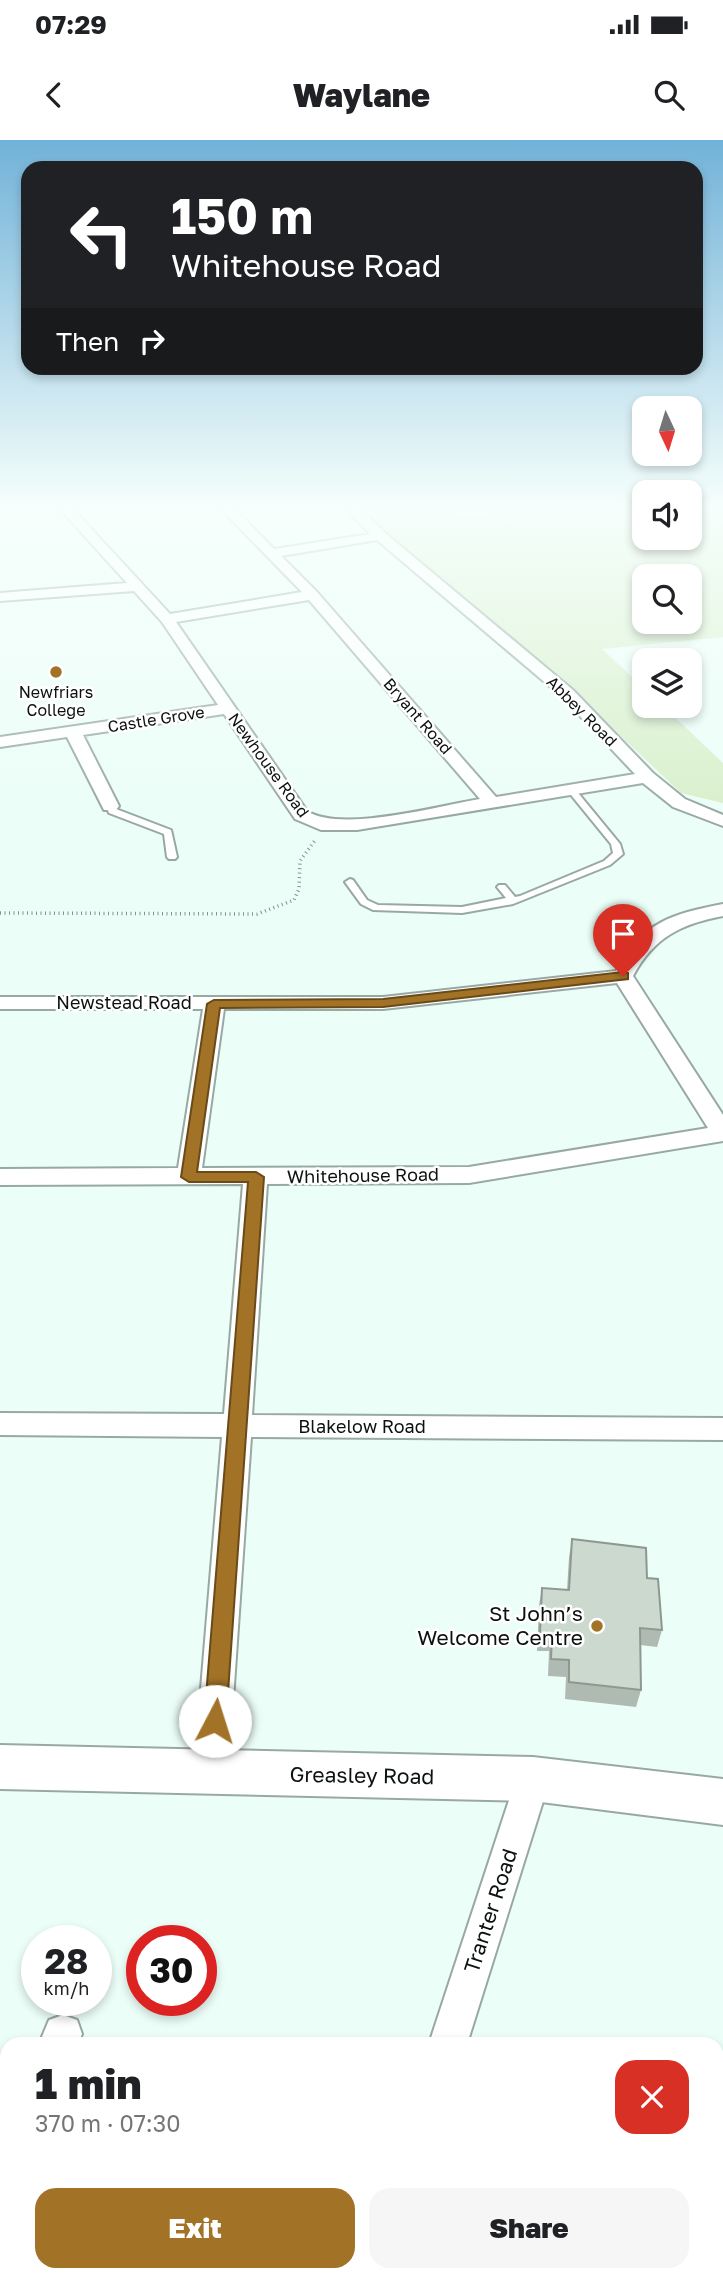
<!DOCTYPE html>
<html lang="en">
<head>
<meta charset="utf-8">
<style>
	:root { --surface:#fff; --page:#f6f6f6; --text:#202124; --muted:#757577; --accent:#a27226 }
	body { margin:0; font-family:"Golos Text",sans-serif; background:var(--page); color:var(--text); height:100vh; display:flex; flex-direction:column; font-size:26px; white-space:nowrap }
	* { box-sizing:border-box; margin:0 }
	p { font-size:23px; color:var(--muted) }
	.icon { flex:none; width:38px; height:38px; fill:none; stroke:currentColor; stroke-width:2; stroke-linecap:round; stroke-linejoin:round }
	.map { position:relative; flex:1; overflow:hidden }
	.sheet { position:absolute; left:0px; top:1897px; width:724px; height:245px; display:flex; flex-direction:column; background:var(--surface); border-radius:21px 21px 0 0; box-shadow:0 4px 10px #0003 }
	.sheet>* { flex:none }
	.guide { position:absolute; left:21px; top:21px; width:682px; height:214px; border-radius:21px; box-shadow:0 4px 10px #0003; background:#202124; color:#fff; overflow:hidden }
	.needle { width:46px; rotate:176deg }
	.buttons { position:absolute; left:632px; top:256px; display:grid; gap:14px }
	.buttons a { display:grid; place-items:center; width:70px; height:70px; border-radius:14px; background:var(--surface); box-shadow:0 4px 10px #0003; font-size:35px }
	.speed { position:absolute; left:21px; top:1785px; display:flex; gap:14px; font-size:35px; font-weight:700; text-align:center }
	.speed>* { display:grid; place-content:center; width:91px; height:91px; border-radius:50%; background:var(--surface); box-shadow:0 4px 10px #0003; line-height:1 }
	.speed small { font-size:18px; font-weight:400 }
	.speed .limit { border:10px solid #d22; background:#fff; color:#111 }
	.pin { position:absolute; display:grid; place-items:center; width:60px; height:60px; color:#fff; margin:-72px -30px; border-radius:50% 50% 50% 0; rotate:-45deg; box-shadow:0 0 7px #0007 }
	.pin .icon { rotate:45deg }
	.me { position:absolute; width:77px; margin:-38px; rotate:5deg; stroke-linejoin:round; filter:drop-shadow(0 0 5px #0008) }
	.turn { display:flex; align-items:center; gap:24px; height:147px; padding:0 35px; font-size:32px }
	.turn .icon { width:91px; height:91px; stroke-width:2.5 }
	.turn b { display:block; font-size:49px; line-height:60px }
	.then { display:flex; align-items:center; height:66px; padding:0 35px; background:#0003; gap:14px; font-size:26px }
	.round { display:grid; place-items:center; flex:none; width:74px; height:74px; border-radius:21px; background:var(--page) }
	.headline { display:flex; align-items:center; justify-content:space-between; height:119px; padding:0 35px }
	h1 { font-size:42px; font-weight:800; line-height:52px }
	.button { display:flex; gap:14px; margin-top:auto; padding:14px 35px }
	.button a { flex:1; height:80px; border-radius:21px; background:var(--accent); color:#fff; font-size:28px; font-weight:800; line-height:80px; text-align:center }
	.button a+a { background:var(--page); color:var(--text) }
	.status { display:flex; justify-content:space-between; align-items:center; height:49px; padding:0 35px; background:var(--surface); direction:ltr }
	.status svg { height:19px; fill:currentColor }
	header { display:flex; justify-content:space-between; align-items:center; height:91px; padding:0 35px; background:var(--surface); font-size:32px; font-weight:800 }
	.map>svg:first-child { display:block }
	.green { fill:#d9f0cc; fill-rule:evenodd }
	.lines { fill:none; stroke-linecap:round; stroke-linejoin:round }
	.lane-casing { stroke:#98a9a3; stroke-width:4 }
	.street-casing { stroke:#98a9a3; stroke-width:4 }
	.secondary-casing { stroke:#98a9a3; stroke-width:4 }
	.path-far1 { stroke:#87938f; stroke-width:2.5; stroke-dasharray:1 2.5; stroke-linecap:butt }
	.path { stroke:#87938f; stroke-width:3.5; stroke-dasharray:1 3.5; stroke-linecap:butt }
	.lane { fill:#fff; fill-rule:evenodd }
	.street { fill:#fff; fill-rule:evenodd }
	.secondary { fill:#fff; fill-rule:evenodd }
	.wall { fill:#afbbb2 }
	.building { fill:#cbd9cf; stroke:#8e9891; stroke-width:2 }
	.route { fill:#a27226; stroke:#694a19; stroke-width:2 }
	.poi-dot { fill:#a27226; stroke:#fff; stroke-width:2.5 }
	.labels { text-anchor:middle; stroke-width:5; stroke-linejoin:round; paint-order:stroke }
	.far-poi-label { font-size:16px; fill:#0c1210; stroke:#fff }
	.far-street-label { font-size:16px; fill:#0c1210; stroke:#fff }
	.street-label { font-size:18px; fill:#0c1210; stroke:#fff }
	.near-poi-label { font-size:21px; fill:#0c1210; stroke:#fff; text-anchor:end }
	.near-street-label { font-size:21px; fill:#0c1210; stroke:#fff }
</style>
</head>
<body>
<div class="status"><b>07:29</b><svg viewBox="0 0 49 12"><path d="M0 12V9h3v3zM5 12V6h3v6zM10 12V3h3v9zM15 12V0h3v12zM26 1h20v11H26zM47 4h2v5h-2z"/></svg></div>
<header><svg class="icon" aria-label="back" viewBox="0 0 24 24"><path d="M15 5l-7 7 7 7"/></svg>Waylane<svg class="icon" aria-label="search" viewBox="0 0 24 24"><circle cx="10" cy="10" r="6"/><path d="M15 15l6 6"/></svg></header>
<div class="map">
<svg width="723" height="2142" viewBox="0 0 723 2142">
	<rect width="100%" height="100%" fill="#ecfef8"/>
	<path class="green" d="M356 368H644V397H690V368H723V497L602 509 644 548V565H662L723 623V663L681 653 574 552ZM644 436H690V481H644Z"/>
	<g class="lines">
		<defs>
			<path id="lane" d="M571 647 574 648 620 704 623 714 610 725 513 764 462 773 373 770 361 764 345 742 350 739 353 740 367 760 378 765 462 767 506 758 497 747 499 745H505L515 757 520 756 604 721 613 713 611 704 567 650Z
				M110 663 113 664 116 669 171 690 177 717 175 719H169L167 717 164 694 109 673 106 666Z"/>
			<path id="street" d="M59 368H72L170 474 302 452 220 368H234L274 409 370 394 346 368H360L385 393 573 550 653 633 685 659 723 675V686L673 667 643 643 357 690H321L295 679 224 574 83 595 119 666 116 670H104L67 597 0 607V597L218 565 162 482 134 451 0 461V453L127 443ZM377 400 561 556 635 634 496 657 317 452 281 416ZM309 460 480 659C438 666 341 693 307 671L176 482Z
				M723 764V776C681 784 654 797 633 836L723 975V1001L469 1043 267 1044 252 1275 723 1278V1300L251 1297 228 1633 223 1645 211 1649 199 1645 194 1633 222 1297 0 1295V1273L224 1274 243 1044 0 1045V1029L178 1028 203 869H0V857H383L616 831C642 782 672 774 723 764ZM617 843 708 988 469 1027 202 1028 224 869H383Z
				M533 1622 545 1627 550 1639 467 1904H429L516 1639 521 1627Z
				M63 1875 77 1880 82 1894 78 1904H39L49 1880Z
				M7 1991V2043L0 2046V1994Z
				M354 2135H396L393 2142H351Z"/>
			<path id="secondary" d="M0 1605 533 1617 723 1639V1685L533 1661 0 1649Z"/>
		</defs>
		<use href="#lane" class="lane-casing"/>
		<use href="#street" class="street-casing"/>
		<use href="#secondary" class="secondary-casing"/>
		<path class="path-far1" d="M383 375 483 377 537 368"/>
		<path class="path" d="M0 773 257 774 294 760 299 749 300 721 316 699"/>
		<use href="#lane" class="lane"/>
		<use href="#street" class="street"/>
		<use href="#secondary" class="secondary"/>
	</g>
	<path class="wall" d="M572 1399 647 1438 662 1490 657 1507 640 1505 641 1550 636 1567 565 1559 566 1537 548 1536 549 1511H537L539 1465 542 1448 567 1450 569 1417Z"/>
	<path class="building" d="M572 1399 646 1408 647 1438 658 1439 662 1490 640 1488 641 1550 569 1542V1520L551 1519 552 1494 540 1493 542 1448 569 1450Z"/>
	<linearGradient id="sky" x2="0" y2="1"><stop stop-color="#71b2d8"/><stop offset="0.55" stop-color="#f6fffc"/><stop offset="1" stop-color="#f6fffc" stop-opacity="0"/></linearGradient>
	<rect width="723" height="668" fill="url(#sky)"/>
	<path class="route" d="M623 832 628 833V839L383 867 220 868 197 1032H256L264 1037 226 1581 223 1588 215 1591 207 1588 204 1581 248 1042H189L181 1037 207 864 214 860 383 859Z"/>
	<g class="poi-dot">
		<circle cx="56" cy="532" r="7"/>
		<circle cx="597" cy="1486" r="7"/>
	</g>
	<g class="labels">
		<g class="far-poi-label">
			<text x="56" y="558">Newfriars<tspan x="56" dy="18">College</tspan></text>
		</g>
		<g class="far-street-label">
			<text transform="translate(582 571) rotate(45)" y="6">Abbey Road</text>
			<text transform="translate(418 576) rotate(49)" y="6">Bryant Road</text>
			<text transform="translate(156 579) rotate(-9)" y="6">Castle Grove</text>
			<text transform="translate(269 625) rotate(54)" y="6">Newhouse Road</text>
		</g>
		<g class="street-label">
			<text x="124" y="869">Newstead Road</text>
			<text transform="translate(363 1036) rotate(-1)" y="6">Whitehouse Road</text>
			<text x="362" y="1293">Blakelow Road</text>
		</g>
		<g class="near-poi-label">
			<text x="583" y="1481">St John’s<tspan x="583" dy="24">Welcome Centre</tspan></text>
		</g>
		<g class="near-street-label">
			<text transform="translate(362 1636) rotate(1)" y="7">Greasley Road</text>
			<text transform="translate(491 1771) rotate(-72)" y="7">Tranter Road</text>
		</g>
	</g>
</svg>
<div class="buttons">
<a><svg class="needle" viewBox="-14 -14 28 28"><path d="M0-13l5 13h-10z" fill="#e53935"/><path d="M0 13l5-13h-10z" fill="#757577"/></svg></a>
<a><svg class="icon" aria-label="sound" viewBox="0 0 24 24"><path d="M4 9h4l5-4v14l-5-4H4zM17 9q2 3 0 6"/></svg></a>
<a><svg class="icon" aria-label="search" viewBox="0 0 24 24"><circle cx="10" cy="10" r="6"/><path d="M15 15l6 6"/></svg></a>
<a><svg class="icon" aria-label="layers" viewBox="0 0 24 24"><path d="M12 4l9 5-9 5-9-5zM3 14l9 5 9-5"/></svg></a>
</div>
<div class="speed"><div>28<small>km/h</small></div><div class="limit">30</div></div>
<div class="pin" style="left:623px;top:836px;background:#d93025"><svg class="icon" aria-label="arrive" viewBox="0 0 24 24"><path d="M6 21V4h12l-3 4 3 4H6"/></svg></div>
<svg class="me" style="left:215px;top:1581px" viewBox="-20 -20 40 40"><circle r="19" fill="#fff"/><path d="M0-13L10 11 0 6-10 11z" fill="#a27226"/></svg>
<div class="guide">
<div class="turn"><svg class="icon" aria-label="left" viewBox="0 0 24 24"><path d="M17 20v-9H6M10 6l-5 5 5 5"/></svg><div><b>150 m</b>Whitehouse Road</div></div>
<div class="then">Then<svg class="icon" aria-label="right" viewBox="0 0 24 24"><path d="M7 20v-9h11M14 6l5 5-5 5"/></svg></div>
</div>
<section class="sheet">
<div class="headline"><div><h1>1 min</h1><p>370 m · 07:30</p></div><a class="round" style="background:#d93025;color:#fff"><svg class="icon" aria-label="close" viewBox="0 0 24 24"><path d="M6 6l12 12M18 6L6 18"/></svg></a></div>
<div class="button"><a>Exit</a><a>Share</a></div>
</section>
</div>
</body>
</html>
